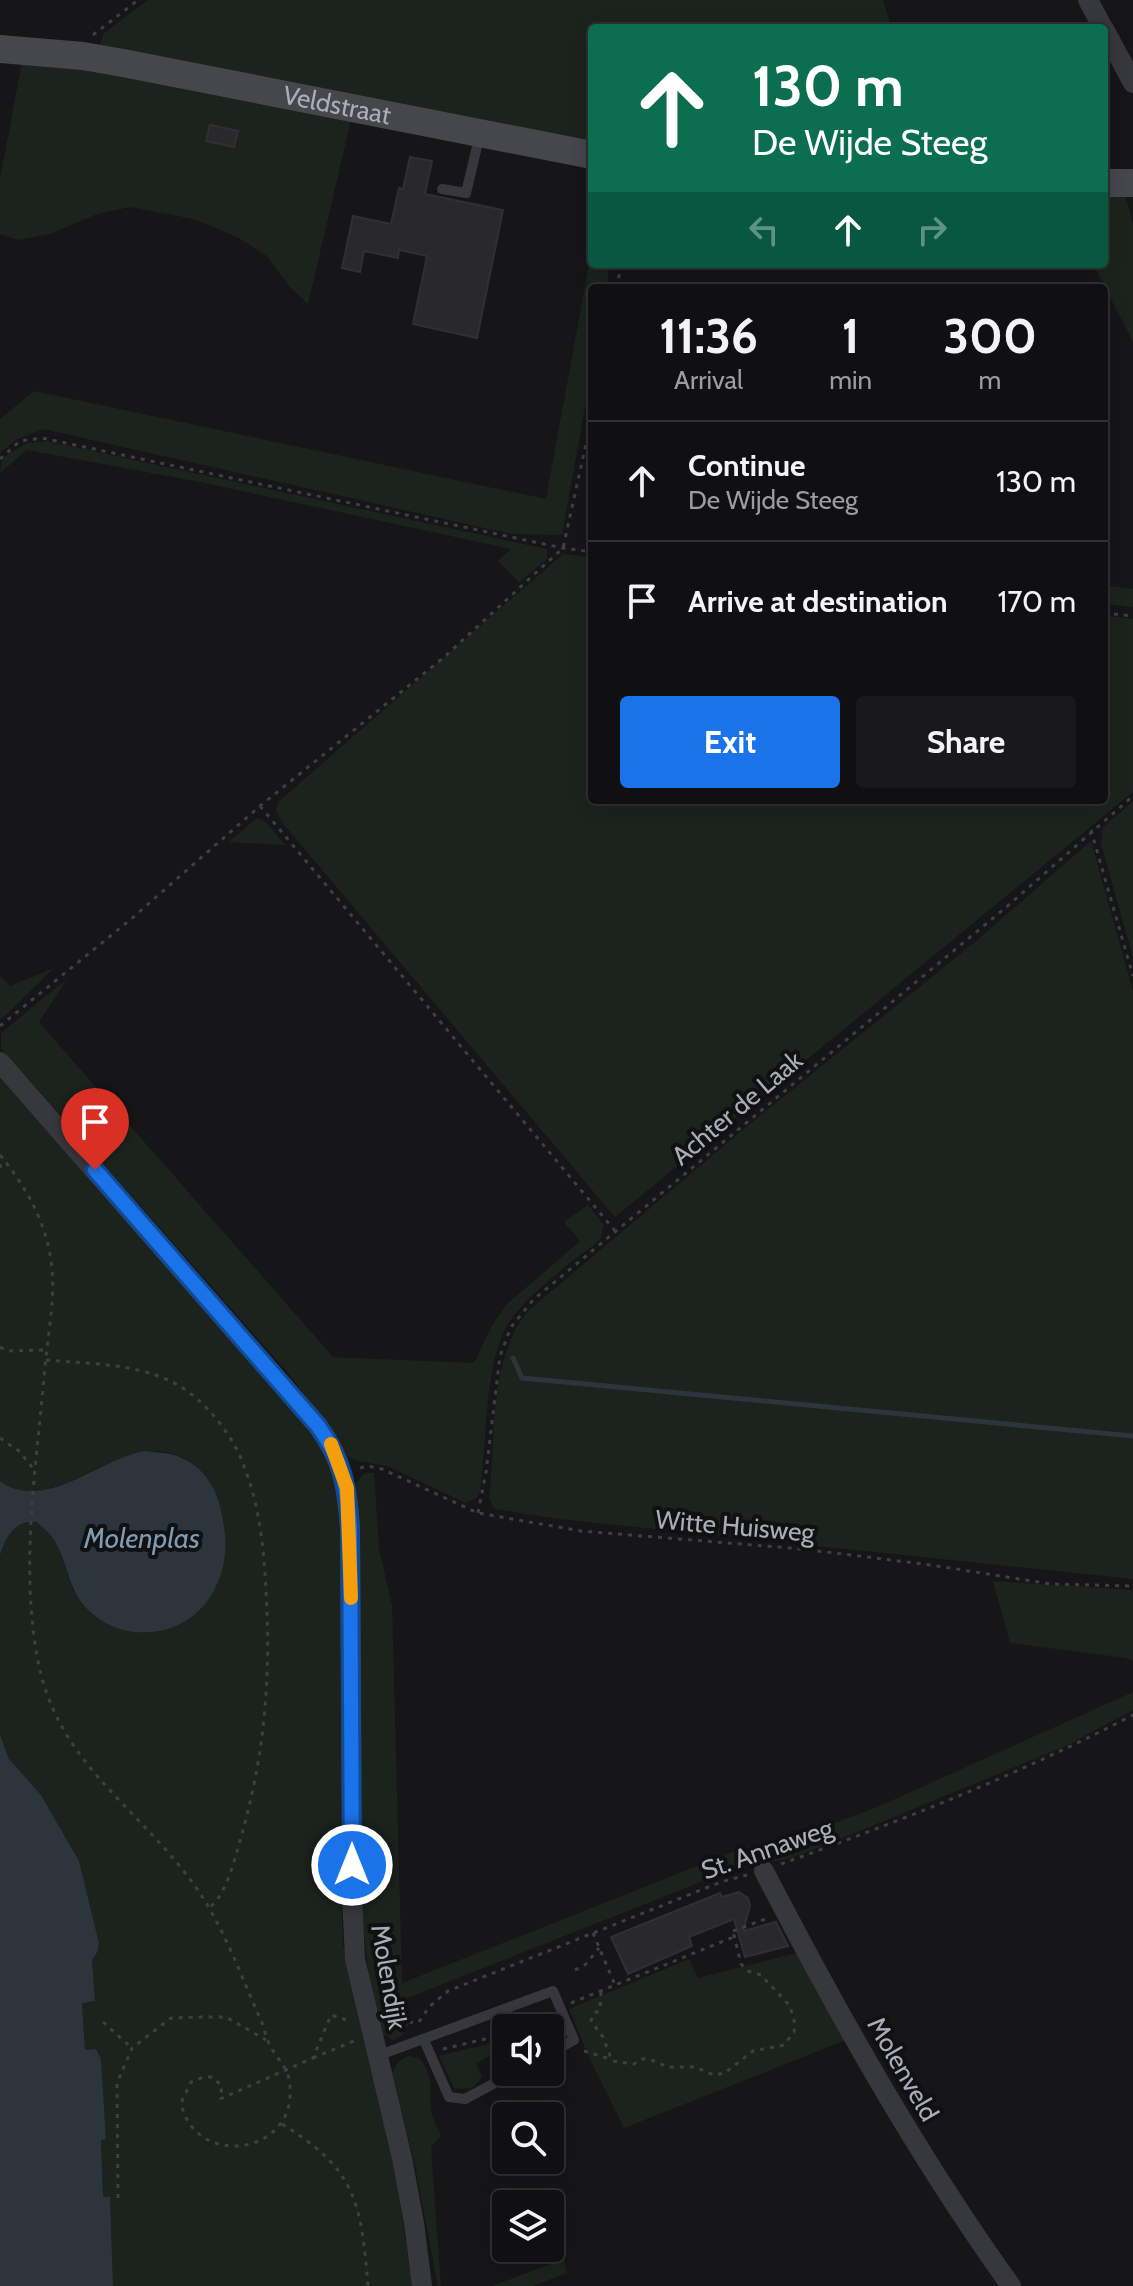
<!DOCTYPE html>
<html lang="en">
<head>
<meta charset="utf-8">
<style>
	:root { --surface:#101012; --page:#19191b; --text:#f1f3f6; --muted:#9c9d9f; --line:#303032; --accent:#1a73e8 }
	body { margin:0; font-family:Cabin,sans-serif; background:var(--page); color:var(--text); height:100vh; display:flex; flex-direction:column; font-size:30px; white-space:nowrap }
	* { box-sizing:border-box; margin:0 }
	p { font-size:26px; color:var(--muted) }
	.icon { flex:none; width:44px; height:44px; fill:none; stroke:currentColor; stroke-width:2; stroke-linecap:round; stroke-linejoin:round }
	.map { position:relative; flex:1; overflow:hidden }
	.drawer { position:absolute; left:588px; top:284px; width:520px; height:520px; display:flex; flex-direction:column; background:var(--surface); border-radius:8px; box-shadow:0 4px 20px #0003,0 0 0 2px var(--line) }
	.drawer>* { flex:none }
	.hud { position:absolute; left:588px; top:24px; width:520px; height:244px; border-radius:8px; box-shadow:0 4px 20px #0003,0 0 0 2px var(--line); background:#0b6e4f; color:#fff; overflow:hidden }
	.controls { position:absolute; left:492px; top:2014px; display:grid; gap:16px }
	.controls a { display:grid; place-items:center; width:72px; height:72px; border-radius:8px; background:var(--surface); box-shadow:0 4px 20px #0003,0 0 0 2px var(--line); font-size:40px }
	.pin { position:absolute; display:grid; place-items:center; width:68px; height:68px; color:#fff; margin:-82px -34px; border-radius:50% 50% 50% 0; rotate:-45deg; box-shadow:0 0 8px #0007 }
	.pin .icon { rotate:45deg }
	.me { position:absolute; width:88px; margin:-44px; rotate:0deg; stroke-linejoin:round; filter:drop-shadow(0 0 6px #0008) }
	.turn { display:flex; align-items:center; gap:28px; height:168px; padding:0 32px; font-size:36px }
	.turn .icon { width:104px; height:104px; stroke-width:2.5 }
	.turn b { display:block; font-size:56px; line-height:68px }
	.lanes { display:flex; align-items:center; height:76px; padding:0 32px; background:#0003; justify-content:center; gap:40px; direction:ltr }
	.lanes .off { opacity:.35 }
	.eta { display:flex; justify-content:space-evenly; align-items:center; height:136px; text-align:center }
	.eta b { font-size:48px; font-weight:800; line-height:56px }
	.button { display:flex; gap:16px; margin-top:auto; padding:16px 32px }
	.button a { flex:1; height:92px; border-radius:8px; background:var(--accent); color:#fff; font-size:32px; font-weight:800; line-height:92px; text-align:center }
	.button a+a { background:var(--page); color:var(--text) }
	ul { padding:0; list-style:none }
	li { display:flex; align-items:center; gap:24px; height:120px; padding:0 32px; border-top:2px solid var(--line) }
	li div { flex:1 }
	li b { display:block; font-size:30px }
	li em { font-style:normal }
	.map>svg:first-child { display:block }
	.green { fill:#1c231d }
	.water { fill:#2c353c }
	.lines { fill:none; stroke-linecap:round; stroke-linejoin:round }
	.stream { stroke:#2c353c; stroke-width:5 }
	.building { fill:#29292c; stroke:#303034; stroke-width:2 }
	.path { stroke:#3d3f44; stroke-width:3; stroke-dasharray:4 6; stroke-linecap:butt }
	.lane { stroke:#37383d; stroke-width:10 }
	.street { stroke:#37383d; stroke-width:20 }
	.secondary { stroke:#45474d; stroke-width:28 }
	.route-casing { stroke:#114b97; stroke-width:20 }
	.route { stroke:#1a73e8; stroke-width:14 }
	.slow { stroke:#f59e0b; stroke-width:14 }
	.labels { text-anchor:middle; stroke-width:8; stroke-linejoin:round; paint-order:stroke }
	.street-label { font-size:26px; fill:#a8adb8; stroke:#111113 }
	.water-label { font-size:28px; font-style:italic; fill:#7f9bb3; stroke:#111113 }
</style>
</head>
<body>
<div class="map">
<svg width="1133" height="2286" viewBox="0 0 1133 2286">
	<rect width="100%" height="100%" fill="#161618"/>
	<path class="green" d="M148 0H883L892 28H592V145L99 46 104 33Z
		M22 62 53 64 352 116 308 304 289 286 267 256 239 238 194 219 130 207 97 214 50 234 18 240 0 234V179Z
		M1104 189H1123L1133 223V342L1093 264H1104Z
		M592 247V264H610L606 288H592V368L562 535 511 534 43 429 17 439 0 453V419L34 391 546 499Z
		M46 441 542 548 547 549V559L519 582 498 561 511 549 200 482 27 450 0 473 2 458 27 443Z
		M563 554 592 557V800H1104V615L1133 619V792L615 1217 285 826 276 811 278 802Z
		M1104 585 1133 589V607L1104 604Z
		M1133 801V957L1101 844 1103 827Z
		M257 818 266 822 285 845 229 842Z
		M1091 841 1133 991V1579L559 1519 495 1509 489 1499C496 1439 488 1359 528 1311L745 1128 975 942Z
		M54 968 6 1015 0 1020V976L10 986Z
		M67 979 39 1022 333 1357 474 1363 492 1326 506 1305 580 1241 564 1222 588 1205 604 1225 600 1240C573 1261 522 1298 506 1327 484 1368 487 1444 480 1491L476 1498 466 1503 387 1466 357 1461 344 1454 336 1436 289 1374 1 1048V1033Z
		M0 1072 314 1433C333 1466 338 1488 341 1525V1895L343 1945 394 2161 412 2286H113L110 2198 103 2197 101 2140 106 2138 101 2059 85 2050 82 2002 95 2001 92 1960 98 1951 99 1943 79 1861 41 1795 9 1759 0 1735V1555C6 1536 16 1519 37 1522 42 1528 50 1533 54 1540 68 1561 67 1593 88 1610 163 1675 250 1587 219 1504 213 1488 208 1475 193 1464 127 1416 60 1523 0 1481Z
		M365 1473H374L379 1548 392 1606 402 1983 740 1849 823 1827 875 1808 1133 1692V1710L1066 1746 828 1844 785 1860 746 1864 408 1998V2026L402 2036 393 2040 379 2031 370 1986 359 1890 354 1485Z
		M993 1581 1133 1590V1661L1126 1658 1010 1643Z
		M800 1952 848 2039 624 2128 589 2057 569 2009 689 1959 698 1978Z
		M506 2036V2048L476 2063 482 2077C475 2089 466 2090 454 2088L439 2056 484 2045Z
		M408 2056 419 2058C435 2078 429 2087 431 2110 432 2119 438 2128 441 2136L431 2147 441 2286H438L415 2166 392 2073 399 2061Z
		M564 2259 567 2273 533 2286H492Z"/>
	<path class="water" d="M147 1451C157 1453 168 1452 177 1456 201 1464 216 1486 221 1510 228 1539 228 1565 213 1592 188 1638 125 1646 88 1610 68 1591 68 1562 54 1540 50 1533 42 1528 37 1522 16 1519 6 1536 0 1555V1481C46 1514 101 1456 147 1451Z
		M0 1735 9 1759 41 1795 79 1861 99 1943 98 1951 92 1960 95 2001 82 2003 85 2050 96 2049 101 2059 106 2139 101 2140 103 2197H110L113 2286H0Z"/>
	<g class="lines">
		<path class="stream" d="M513 1358 522 1378 1133 1436"/>
	</g>
	<path class="building" d="M210 125 238 131 234 147 206 141Z
		M410 157 432 161 425 194 503 210 477 338 413 324 427 256 399 250 398 258 364 251 360 272 342 268 353 216 391 224 399 188 403 189Z
		M739 1892 748 1898 750 1906 743 1931 776 1922 788 1946 745 1957 734 1919 689 1937 692 1946 628 1974 611 1937 720 1893 722 1897Z"/>
	<g class="lines">
		<path class="path" d="M93 35 138 0
			M617 288 621 264
			M0 459 20 441 42 438 563 548 592 552
			M1104 613 1133 616
			M260 806 616 1232
			M1091 830 1133 976
			M0 1026 130 920 260 806 443 658 563 548 592 417
			M0 1155C27 1188 48 1225 52 1269 55 1301 48 1334 45 1366 37 1462 20 1560 37 1656 55 1761 134 1803 192 1882 223 1924 241 1976 262 2023 265 2029 265 2036 268 2041 273 2055 286 2064 289 2079 303 2155 195 2171 181 2103L191 2082 204 2077H212L222 2086 220 2099
			M0 1168 2 1157
			M0 1347 8 1351 47 1350
			M46 1360C92 1364 153 1363 191 1394 212 1410 232 1436 242 1461 259 1502 264 1547 266 1591 271 1673 265 1751 243 1830 237 1851 227 1895 210 1907
			M0 1438 19 1451 35 1471
			M360 1468 368 1466 382 1469 478 1513 581 1531 802 1549 931 1565 1051 1584 1133 1586
			M478 1513 486 1472 500 1356 511 1327 533 1300 1004 909 1133 796
			M781 1864C901 1821 1020 1774 1133 1715
			M593 1933 615 1985
			M575 1970 586 1964 599 1948
			M601 1992 600 2010 593 2014 591 2021 603 2037 612 2061 634 2064 642 2059H649L668 2067H695L714 2075 725 2073 753 2051 784 2045 794 2032 795 2024 790 2006 761 1975 748 1971 741 1964 733 1931
			M571 2003 731 1938 733 1931 768 1918
			M103 2022 132 2048
			M419 2022 429 2007 448 1991 721 1882 747 1875
			M389 2023 417 2022
			M513 2028 550 2012
			M443 2049 489 2038 506 2031
			M584 2051 610 2059
			M313 2058 354 2041
			M220 2099 313 2058 331 2015 350 2021
			M282 2124C357 2170 361 2203 368 2286
			M118 2198 117 2083 132 2048 171 2018 196 2017H226L266 2040"/>
		<path class="lane" d="M442 189 466 193 480 134
			M424 2040 449 2097 465 2099 515 2072
			M377 2056 553 1991 574 2040 550 2053"/>
		<path class="street" d="M1088 0 1103 28
			M1104 29 1133 83
			M0 1062 318 1426C343 1461 347 1486 350 1528L352 1896 355 1959 402 2158 414 2223 422 2286
			M764 1871C838 2014 917 2155 1011 2286"/>
		<g class="secondary">
			<path id="s1" d="M0 49 83 56 123 63 592 155"/>
			<path d="M1104 183H1133"/>
		</g>
	</g>
	<g class="lines">
		<defs>
			<path id="route" d="M95 1170 318 1426C343 1461 347 1486 350 1528L352 1865"/>
		</defs>
		<use href="#route" class="route-casing"/>
		<use href="#route" class="route"/>
		<path class="slow" d="M331 1444 347 1488 351 1598"/>
	</g>
	<g class="labels">
		<g class="street-label">
			<text dy="9" stroke="none"><textPath href="#s1" startOffset="342">Veldstraat</textPath></text>
			<text transform="translate(737 1108) rotate(-40)" y="9">Achter de Laak</text>
			<text transform="translate(735 1526) rotate(5)" y="9">Witte Huisweg</text>
			<text transform="translate(767 1849) rotate(-19)" y="9">St. Annaweg</text>
			<text transform="translate(389 1977) rotate(80)" y="9">Molendijk</text>
			<text transform="translate(903 2069) rotate(60)" y="9">Molenveld</text>
		</g>
		<g class="water-label">
			<text x="142" y="1548">Molenplas</text>
		</g>
	</g>
</svg>
<div class="controls">
<a><svg class="icon" aria-label="sound" viewBox="0 0 24 24"><path d="M4 9h4l5-4v14l-5-4H4zM17 9q2 3 0 6"/></svg></a>
<a><svg class="icon" aria-label="search" viewBox="0 0 24 24"><circle cx="10" cy="10" r="6"/><path d="M15 15l6 6"/></svg></a>
<a><svg class="icon" aria-label="layers" viewBox="0 0 24 24"><path d="M12 4l9 5-9 5-9-5zM3 14l9 5 9-5"/></svg></a>
</div>
<div class="pin" style="left:95px;top:1170px;background:#d93025"><svg class="icon" aria-label="arrive" viewBox="0 0 24 24"><path d="M6 21V4h12l-3 4 3 4H6"/></svg></div>
<svg class="me" style="left:352px;top:1865px" viewBox="-20 -20 40 40"><circle r="17" fill="#1a73e8" stroke="#fff" stroke-width="3"/><path d="M0-11L8 9 0 5-8 9z" fill="#fff"/></svg>
<div class="hud">
<div class="turn"><svg class="icon" aria-label="ahead" viewBox="0 0 24 24"><path d="M12 20V5M6 11l6-6 6 6"/></svg><div><b>130 m</b>De Wijde Steeg</div></div>
<div class="lanes"><svg class="icon off" aria-label="left" viewBox="0 0 24 24"><path d="M17 20v-9H6M10 6l-5 5 5 5"/></svg><svg class="icon" aria-label="ahead" viewBox="0 0 24 24"><path d="M12 20V5M6 11l6-6 6 6"/></svg><svg class="icon off" aria-label="right" viewBox="0 0 24 24"><path d="M7 20v-9h11M14 6l5 5-5 5"/></svg></div>
</div>
<section class="drawer">
<div class="eta">
<div><b>11:36</b><p>Arrival</p></div>
<div><b>1</b><p>min</p></div>
<div><b>300</b><p>m</p></div>
</div>
<ul>
<li><svg class="icon" aria-label="ahead" viewBox="0 0 24 24"><path d="M12 20V5M6 11l6-6 6 6"/></svg><div><b>Continue</b><p>De Wijde Steeg</p></div><em>130 m</em></li>
<li><svg class="icon" aria-label="arrive" viewBox="0 0 24 24"><path d="M6 21V4h12l-3 4 3 4H6"/></svg><div><b>Arrive at destination</b></div><em>170 m</em></li>
</ul>
<div class="button"><a>Exit</a><a>Share</a></div>
</section>
</div>
</body>
</html>
